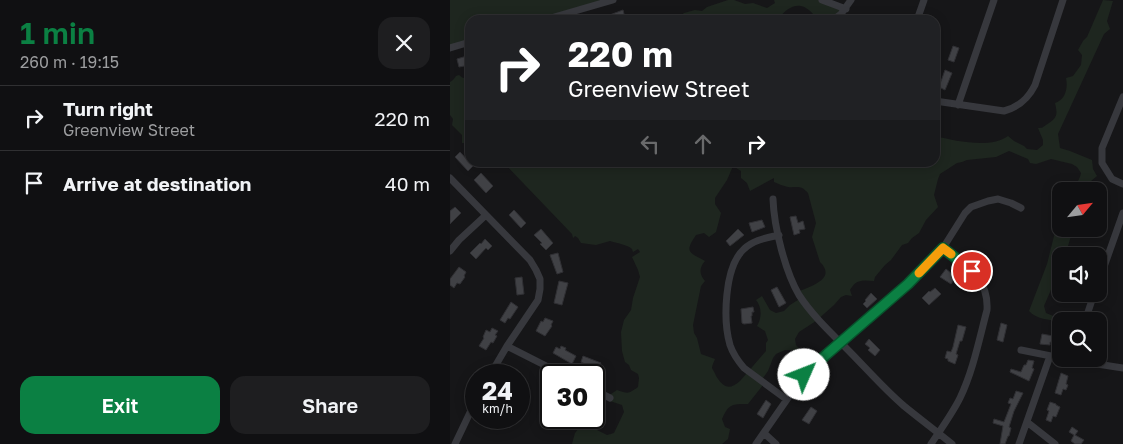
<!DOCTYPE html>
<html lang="en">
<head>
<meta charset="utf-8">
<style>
	:root { --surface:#101012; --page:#1e1e20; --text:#f1f3f6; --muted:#9c9d9f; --line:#303032; --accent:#0b8043 }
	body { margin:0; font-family:"Golos Text",sans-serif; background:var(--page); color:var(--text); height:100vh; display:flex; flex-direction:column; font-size:19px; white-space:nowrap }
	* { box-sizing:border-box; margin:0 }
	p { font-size:16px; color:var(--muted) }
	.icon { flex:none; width:28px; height:28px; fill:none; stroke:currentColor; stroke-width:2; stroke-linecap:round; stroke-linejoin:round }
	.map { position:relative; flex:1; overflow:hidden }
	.sheet { display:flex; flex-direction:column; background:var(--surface); width:450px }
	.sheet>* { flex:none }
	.top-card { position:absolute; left:15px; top:15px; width:475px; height:152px; border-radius:15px; box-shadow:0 2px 12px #0003,0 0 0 1px var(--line); background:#202124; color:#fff; overflow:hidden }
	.needle { width:32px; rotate:61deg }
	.fabs { position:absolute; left:602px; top:182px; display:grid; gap:10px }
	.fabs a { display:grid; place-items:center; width:55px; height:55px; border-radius:10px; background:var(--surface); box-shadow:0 2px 12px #0003,0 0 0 1px var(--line); font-size:25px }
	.speed { position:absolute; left:15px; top:364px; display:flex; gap:10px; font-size:25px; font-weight:700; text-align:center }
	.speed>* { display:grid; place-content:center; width:65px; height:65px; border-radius:50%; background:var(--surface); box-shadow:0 2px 12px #0003,0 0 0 1px var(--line); line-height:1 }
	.speed small { font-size:12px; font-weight:400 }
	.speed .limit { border:2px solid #111; border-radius:8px; background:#fff; color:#111 }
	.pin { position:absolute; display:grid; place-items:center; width:42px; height:42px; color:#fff; margin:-21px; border:2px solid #fff; border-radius:50%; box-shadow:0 1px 5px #0007 }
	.me { position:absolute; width:55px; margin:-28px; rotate:46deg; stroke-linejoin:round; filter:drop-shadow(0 0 4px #0008) }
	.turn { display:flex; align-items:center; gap:18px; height:105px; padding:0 20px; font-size:22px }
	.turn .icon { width:65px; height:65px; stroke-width:2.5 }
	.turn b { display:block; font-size:35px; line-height:42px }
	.lanes { display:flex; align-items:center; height:48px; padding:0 20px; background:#0003; justify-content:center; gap:25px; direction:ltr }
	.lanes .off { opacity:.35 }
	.round { display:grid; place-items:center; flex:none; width:52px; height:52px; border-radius:15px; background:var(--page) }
	.overview { display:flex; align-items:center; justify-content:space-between; height:85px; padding:0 20px }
	h1 { font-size:30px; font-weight:600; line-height:38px; color:var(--accent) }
	.button { display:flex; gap:10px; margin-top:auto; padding:10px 20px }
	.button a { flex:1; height:58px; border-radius:15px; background:var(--accent); color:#fff; font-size:20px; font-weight:600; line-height:58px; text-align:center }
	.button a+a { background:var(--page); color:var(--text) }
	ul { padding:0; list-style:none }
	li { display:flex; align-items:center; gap:15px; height:65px; padding:0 20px; border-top:1px solid var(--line) }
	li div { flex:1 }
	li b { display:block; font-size:19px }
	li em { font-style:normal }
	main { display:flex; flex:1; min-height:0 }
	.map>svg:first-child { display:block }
	.green { fill:#1e261f; fill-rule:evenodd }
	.building { fill:#404145; stroke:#303034 }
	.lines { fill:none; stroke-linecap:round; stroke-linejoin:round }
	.minor { stroke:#37383d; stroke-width:7 }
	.route-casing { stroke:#07532c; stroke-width:12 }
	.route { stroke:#0b8043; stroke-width:9 }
	.slow { stroke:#f59e0b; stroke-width:9 }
</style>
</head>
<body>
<main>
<section class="sheet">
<div class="overview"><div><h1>1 min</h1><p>260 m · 19:15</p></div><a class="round"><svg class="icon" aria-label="close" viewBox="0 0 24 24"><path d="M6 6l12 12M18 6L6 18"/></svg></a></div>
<ul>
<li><svg class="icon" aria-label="right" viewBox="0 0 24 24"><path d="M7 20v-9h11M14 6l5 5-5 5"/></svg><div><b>Turn right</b><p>Greenview Street</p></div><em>220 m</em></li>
<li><svg class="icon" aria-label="arrive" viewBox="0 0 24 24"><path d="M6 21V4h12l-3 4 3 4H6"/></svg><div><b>Arrive at destination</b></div><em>40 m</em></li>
</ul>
<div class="button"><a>Exit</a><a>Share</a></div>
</section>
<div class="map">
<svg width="673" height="444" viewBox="0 0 673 444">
	<rect width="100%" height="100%" fill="#161618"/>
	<path class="green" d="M0 0H156L106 20H20V40L0 46Z
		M278 0H284L295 4 303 3 317 8 325 3 324 0H380L395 7 381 20H369L366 14H363C351 0 338 5 328 20H217L229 17 234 13 245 10 252 11 257 7Z
		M653 0 663 1 657 21 660 29 654 34 608 134 610 148 620 151 642 160 643 169 647 176 641 181 637 191H625C625 185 630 179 631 173L627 167 622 164 601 159 586 164 580 163 578 159 559 151 546 157 517 160 512 162 507 163 490 174 488 179 484 195 488 207 476 220 469 233 462 238 458 243 452 245 441 260 435 265 425 277 424 281C413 280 406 279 400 290L402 296 396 295 391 297 384 305 366 321 349 332 345 339 346 345 363 365 359 368 347 354 342 350H335L326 354 323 358 318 371 311 381 313 385 298 404C281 404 279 404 272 419L275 427 280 429 278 439 272 444H122L125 433 133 423 157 435 164 433 174 412 172 405 160 401 155 398 167 390C179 394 178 394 188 387L189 378 188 374 181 370 179 365 175 362 172 351 171 332 174 320 181 310 183 298 190 277 188 270 182 257 190 252 188 249 183 252 182 249C178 245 166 243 160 241L146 245 131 243 128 238 125 236 123 238 122 234 54 163 485 162V136C505 141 541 149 558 136L564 141 574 146 577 149 587 150 593 145V140L588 128C595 127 590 129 596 125 607 118 608 116 605 103 616 100 618 87 616 78L623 76 631 65 632 55 628 50 633 41 637 37ZM283 166 291 171V178L297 183 300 191 324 178V182C329 184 333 186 338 187 347 188 350 184 358 193L366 223 362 237 370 262C387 279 361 286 348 292L351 298 340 305 334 311 326 313 320 310 312 296 306 300C312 307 312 318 307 326L315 331 318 340 316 343V351L290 381C279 391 273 387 266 376 265 373 263 370 262 368 262 365 264 362 265 359L251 354 247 338 244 333 243 325 251 286 255 281C249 274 249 268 255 261 239 252 234 253 246 235L254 233 259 237 266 232 271 213 265 204V198L277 180Z
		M9 75 13 78 20 76V131L17 133 15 143H12V135L2 125 3 119 0 115V82L3 80 6 76Z
		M611 217V229H627V232L621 236 615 256H611V264L608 270 610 278 608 282 603 285 594 306 596 313 606 317 610 321C599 320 586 319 579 311L597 264 606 228Z"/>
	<path class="building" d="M173 10 175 18 169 20H158L157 16Z
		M503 46 509 48 504 62 498 60Z
		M20 55V65L9 67 7 59Z
		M495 70 502 73 495 90 489 87Z
		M10 152 23 166 18 171 5 157Z
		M31 173 43 186 36 193 24 180Z
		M5 207 11 213 0 224V211Z
		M64 210 76 223 71 228 59 215Z
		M346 216 348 223 353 221 355 229 349 230 350 233 344 235 340 217Z
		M312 220 315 227 302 232 299 223Z
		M91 229 103 243 96 250 90 244 92 243 84 235Z
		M288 229 294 235 280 246 276 241Z
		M35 239 42 246 38 250 36 248 26 259 20 253 30 243 31 244Z
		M108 253 113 272 107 274 100 255Z
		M9 267 16 272 14 276 15 277 10 284 7 283 4 288 0 285V279Z
		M496 269 506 277 501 284 490 277Z
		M72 277 74 294 67 295 65 278Z
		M109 281 118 283 112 305 104 303Z
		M327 287 336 303 329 307 321 290Z
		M485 288 491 294 479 305 472 298 479 291 480 292Z
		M421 293 427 299 417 308 413 304 416 301 415 300Z
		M61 302 68 307 60 319 58 318 55 323 50 320Z
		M303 307 304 312H302V316H301L302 323 294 324 292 323 291 309Z
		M95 318 103 321 101 325 102 326 95 336 86 331 91 321 93 322Z
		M551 323 557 325 553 342 547 340Z
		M508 325 516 327 512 341H510L506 354 508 355 505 364 498 361V359L495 358 497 351 501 352 503 347Z
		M42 328 48 331 45 335 47 336 43 343 41 342 36 350 29 346 34 338 33 337 36 330 40 332Z
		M603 333 608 334 607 336 611 337V344L600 342V345L590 344 592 334 603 336Z
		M419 339 430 350 425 356 418 350 420 348 415 344Z
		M111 346 116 348 115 350 126 356 122 364 103 353 106 347 110 349Z
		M133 356 151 363 147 370 131 362Z
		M578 360 584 361 582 368 584 369 579 381 560 372 561 369 571 372 574 365H576Z
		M611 373 618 376 616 384 618 385 616 390 613 389 611 395 605 393Z
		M566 391 573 393 564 411 559 427 561 428 559 436H558L555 444H550L553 426 543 423 544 419 554 422 561 404 558 403 560 398 563 399Z
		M316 400 321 404 313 418 307 414Z
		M600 402 606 404V405L610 407 606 417 603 416 601 422 596 420 599 411 597 410Z
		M361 407 367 411 359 424 352 420Z
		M35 418H49L44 427 33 422Z
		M622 427 628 431 625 435 634 440 631 444H625L621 441 624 435 619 432Z"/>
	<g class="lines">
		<path class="minor" d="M372 0 396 9
			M94 20 163 0
			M383 20 391 14 401 0
			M467 20 474 0
			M0 48 20 42
			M673 97 652 148V163L662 179 673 184
			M485 101 554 111C569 107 578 99 585 85L613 0
			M508 105 544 0
			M0 178 80 260 86 270 90 279V289L88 300 57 346 40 375
			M323 199C324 227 335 271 349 295 362 315 380 332 397 349 416 368 434 389 454 406 470 419 486 431 502 444
			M329 235C316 238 303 240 294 249 274 267 273 321 280 345 283 354 288 361 294 368L336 399
			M0 251 9 240 36 215
			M649 281 673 213
			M636 318 644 294
			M57 346 114 375
			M571 350 611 358
			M615 359 673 368
			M144 390 160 398
			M577 422 605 444
			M314 433 326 444
			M5 444 26 400
			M306 444 354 375 363 366 470 273 493 248 515 213 521 207 538 201 548 199 561 203 571 208
			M481 444C491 429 502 414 510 398 523 371 529 340 537 310 539 277 515 266 493 248
			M569 444 600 356"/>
	</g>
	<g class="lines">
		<defs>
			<path id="route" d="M354 375 377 354 458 284 493 248 522 271"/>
		</defs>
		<use href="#route" class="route-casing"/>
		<use href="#route" class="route"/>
		<path class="slow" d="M469 273 493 248 501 254"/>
	</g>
</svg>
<div class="fabs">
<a><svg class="needle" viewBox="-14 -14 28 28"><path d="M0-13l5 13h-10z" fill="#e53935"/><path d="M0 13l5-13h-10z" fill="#9c9d9f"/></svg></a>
<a><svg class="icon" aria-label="sound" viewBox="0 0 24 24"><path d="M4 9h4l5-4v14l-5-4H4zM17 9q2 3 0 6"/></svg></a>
<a><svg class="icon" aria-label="search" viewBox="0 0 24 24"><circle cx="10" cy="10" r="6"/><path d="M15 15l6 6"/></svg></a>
</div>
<div class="speed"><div>24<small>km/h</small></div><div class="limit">30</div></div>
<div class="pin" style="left:522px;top:271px;background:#d93025"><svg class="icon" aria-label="arrive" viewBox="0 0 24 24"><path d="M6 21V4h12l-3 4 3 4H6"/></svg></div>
<svg class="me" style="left:354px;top:375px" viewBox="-20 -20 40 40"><circle r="19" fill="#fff"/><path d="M0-13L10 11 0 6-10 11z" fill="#0b8043"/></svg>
<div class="top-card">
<div class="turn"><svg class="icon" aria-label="right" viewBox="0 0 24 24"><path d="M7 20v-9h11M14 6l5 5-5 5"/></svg><div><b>220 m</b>Greenview Street</div></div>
<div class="lanes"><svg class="icon off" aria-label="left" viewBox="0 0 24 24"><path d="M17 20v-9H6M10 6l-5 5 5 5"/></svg><svg class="icon off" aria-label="ahead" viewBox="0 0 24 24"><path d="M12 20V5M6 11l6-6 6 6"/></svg><svg class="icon" aria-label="right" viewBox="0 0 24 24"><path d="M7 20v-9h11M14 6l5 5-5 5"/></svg></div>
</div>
</div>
</main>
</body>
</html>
